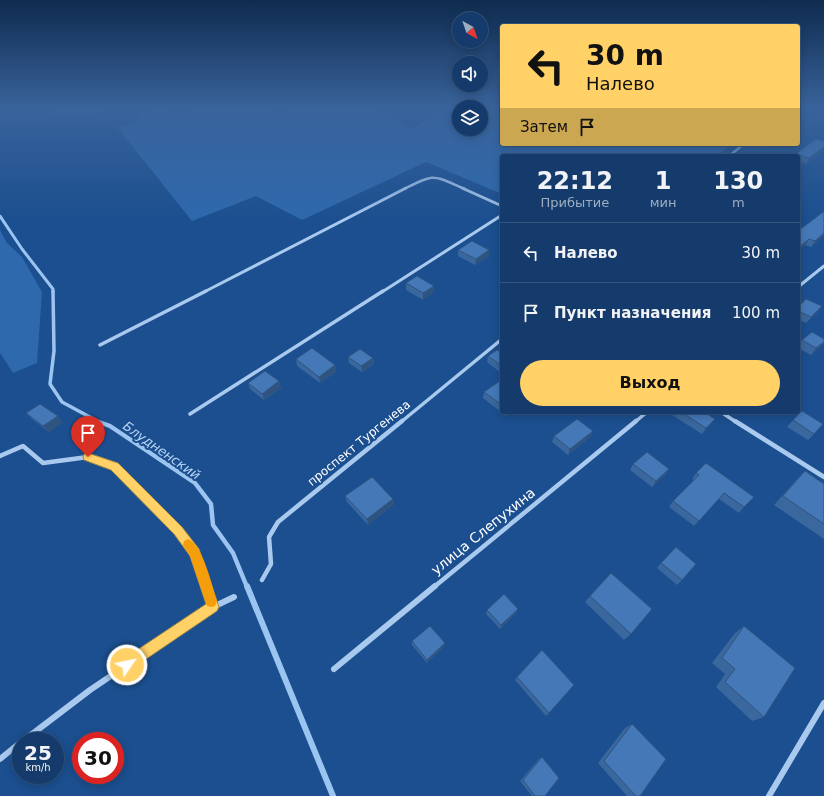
<!DOCTYPE html>
<html lang="ru">
<head>
<meta charset="utf-8">
<style>
	:root { --surface:#143b6b; --page:#1d4271; --text:#f1f3f6; --muted:#9dadc1; --line:#33557e; --accent:#ffd166 }
	body { margin:0; font-family:"DejaVu Sans",sans-serif; background:var(--page); color:var(--text); height:100vh; display:flex; flex-direction:column; font-size:15px; white-space:nowrap }
	* { box-sizing:border-box; margin:0 }
	p { font-size:13px; color:var(--muted) }
	.icon { flex:none; width:22px; height:22px; fill:none; stroke:currentColor; stroke-width:2; stroke-linecap:round; stroke-linejoin:round }
	.map { position:relative; flex:1; overflow:hidden }
	.side { position:absolute; left:500px; top:154px; width:300px; height:260px; display:flex; flex-direction:column; background:var(--surface); border-radius:4px; box-shadow:0 2px 10px #0003,0 0 0 1px var(--line) }
	.side>* { flex:none }
	.banner { position:absolute; left:500px; top:24px; width:300px; height:122px; border-radius:4px; box-shadow:0 2px 10px #0003,0 0 0 1px var(--line); background:#ffd166; color:#111; overflow:hidden }
	.needle { width:26px; rotate:140deg }
	.fabs { position:absolute; left:452px; top:12px; display:grid; gap:8px }
	.fabs a { display:grid; place-items:center; width:36px; height:36px; border-radius:50%; background:var(--surface); box-shadow:0 2px 10px #0003,0 0 0 1px var(--line); font-size:20px }
	.speed { position:absolute; left:12px; top:732px; display:flex; gap:8px; font-size:20px; font-weight:700; text-align:center }
	.speed>* { display:grid; place-content:center; width:52px; height:52px; border-radius:50%; background:var(--surface); box-shadow:0 2px 10px #0003,0 0 0 1px var(--line); line-height:1 }
	.speed small { font-size:10px; font-weight:400 }
	.speed .limit { border:6px solid #d22; background:#fff; color:#111 }
	.pin { position:absolute; display:grid; place-items:center; width:34px; height:34px; color:#fff; margin:-41px -17px; border-radius:50% 50% 50% 0; rotate:-45deg; box-shadow:0 0 4px #0007 }
	.pin .icon { rotate:45deg }
	.me { position:absolute; width:44px; margin:-22px; rotate:56deg; stroke-linejoin:round; filter:drop-shadow(0 0 3px #0008) }
	.turn { display:flex; align-items:center; gap:14px; height:84px; padding:0 20px; font-size:18px }
	.turn .icon { width:52px; height:52px; stroke-width:2.5 }
	.turn b { display:block; font-size:28px; line-height:34px }
	.then { display:flex; align-items:center; height:38px; padding:0 20px; background:#0003; gap:8px; font-size:15px }
	.eta { display:flex; justify-content:space-evenly; align-items:center; height:68px; text-align:center }
	.eta b { font-size:24px; font-weight:800; line-height:28px }
	.primary-button { display:flex; gap:8px; margin-top:auto; padding:8px 20px }
	.primary-button a { flex:1; height:46px; border-radius:24px; background:var(--accent); color:#111; font-size:16px; font-weight:800; line-height:46px; text-align:center }
	ul { padding:0; list-style:none }
	li { display:flex; align-items:center; gap:12px; height:60px; padding:0 20px; border-top:1px solid var(--line) }
	li div { flex:1 }
	li b { display:block; font-size:15px }
	li em { font-style:normal }
	.map>svg:first-child { display:block }
	.green { fill:#2e69ad }
	.lines { fill:none; stroke-linecap:round; stroke-linejoin:round }
	.stream-far3 { stroke:#9cc4f0; stroke-width:3 }
	.stream-far2 { stroke:#9cc4f0; stroke-width:3.5 }
	.stream-far1 { stroke:#9cc4f0; stroke-width:4.5 }
	.stream { stroke:#9cc4f0; stroke-width:6 }
	.street-far4 { stroke:#a9c9ee; stroke-width:2.5 }
	.street-far3 { stroke:#a9c9ee; stroke-width:3 }
	.street-far2 { stroke:#a9c9ee; stroke-width:3.5 }
	.street-far1 { stroke:#a9c9ee; stroke-width:4.5 }
	.street { stroke:#a9c9ee; stroke-width:6 }
	.wall { fill:#3a679d }
	.shaded-wall { fill:#305480 }
	.building { fill:#4478b7; stroke:#305480 }
	.route { fill:#ffd166; stroke:#a68842 }
	.slow { fill:#f59e0b }
	.labels { text-anchor:middle; stroke-width:4; stroke-linejoin:round; paint-order:stroke }
	.street-label { font-size:12px; fill:#fff; stroke:#1b4f8f }
	.water-label { font-size:13px; font-style:italic; fill:#b5d3f5; stroke:#1b4f8f }
	.near-street-label { font-size:14px; fill:#fff; stroke:#1b4f8f }
</style>
</head>
<body>
<div class="map">
<svg width="824" height="796" viewBox="0 0 824 796">
	<rect width="100%" height="100%" fill="#1b4f8f"/>
	<path class="green" d="M51 108H131L56 117Z
		M196 108H269L285 115 284 108H376L411 129 447 108H459V129H481V108H502V144H732L717 156H502V194L426 162 302 220 256 196 192 221 117 127 135 122C147 99 166 114 184 112 187 112 192 109 196 108Z
		M0 230 7 243 22 257 42 292 37 363 13 373 0 353Z"/>
	<g class="lines">
		<path class="stream-far3" d="M0 216 22 249 53 289V292"/>
		<path class="stream-far2" d="M53 291 54 351 50 384 62 402 99 422"/>
		<path class="stream-far1" d="M96 421 110 426 195 483 211 504 213 525 233 553 247 587"/>
		<path class="stream" d="M247 586 333 796"/>
		<path class="street-far4" d="M729 156 744 144
			M404 189C436 173 432 175 465 189"/>
		<path class="street-far3" d="M462 188 502 206
			M798 287 824 266
			M204 292 406 188
			M382 292 502 215"/>
		<path class="street-far2" d="M100 345 206 291
			M721 412 736 422
			M190 414 383 291
			M401 422 502 339
			M635 422 647 412"/>
		<path class="street-far1" d="M735 421 824 477
			M0 456 23 446 43 463 88 457 114 466 178 531 195 553 206 587
			M262 580 271 564 269 537 278 522 402 421
			M434 587 636 421"/>
		<path class="street" d="M206 586 213 607
			M334 669 435 586
			M23 741 90 690 213 607 234 597
			M0 759 21 742
			M769 796 824 703"/>
	</g>
	<path class="wall" d="M824 141V150L806 164 798 161V156H795L796 154Z
		M824 212V235L811 247 805 245 798 251V230L802 228Z
		M458 250H489V256L475 265 458 256Z
		M406 283 434 286V292L423 300 406 290Z
		M822 306 817 313 806 323 798 319V307Z
		M824 339V343L821 346 811 355 798 348V345L802 340Z
		M502 353V372L501 373 487 362 488 356Z
		M348 357 373 358 374 364 362 372 349 363Z
		M296 359 335 365 336 372 320 383 297 366Z
		M279 381 281 388 264 400 250 389 248 383Z
		M502 381V412H511L506 416 483 398 484 392Z
		M674 412H704L715 419 710 425 702 434 672 415Z
		M26 413 63 422 49 432 32 419Z
		M793 420 814 434 808 440 787 427Z
		M593 431 590 437 568 455 552 442 554 436Z
		M633 464 669 469 665 475 652 487 630 470Z
		M805 471 824 484V539L774 505 796 480Z
		M696 473 744 507 739 513 719 499 694 526 669 507 673 501 694 480 692 479Z
		M345 496 393 499 394 504 368 525 347 502Z
		M661 563 682 580 677 585 657 568Z
		M590 596 631 634 624 640 585 602Z
		M518 609 516 613 500 629 486 614 487 610Z
		M744 626 764 717 752 721 716 687 725 674 712 663 735 633Z
		M412 641 444 647 427 663 412 645Z
		M517 677 549 713 546 716 515 680Z
		M632 724 640 796H627L598 763 625 728Z
		M542 757 545 796H532L520 781 539 759Z"/>
	<path class="shaded-wall" d="M824 147V150L806 164 809 158Z
		M824 233V235L811 247 815 241Z
		M809 239 805 245 798 251V248Z
		M489 250V256L475 265 476 259Z
		M434 286V292L423 300V293Z
		M822 306 817 313 806 323 811 317Z
		M824 342 821 346 811 355 816 348Z
		M373 358 374 364 362 372 361 366Z
		M335 365 336 372 320 383 319 377Z
		M279 381 281 388 264 400 262 394Z
		M507 412H511L506 416Z
		M58 416 63 422 49 432 43 426Z
		M715 419 710 425 702 434 706 428Z
		M593 431 590 437 568 455 570 449Z
		M669 469 665 475 652 487 656 481Z
		M393 499 394 504 368 525 367 519Z
		M518 609 516 613 500 629 501 625Z
		M445 643 444 647 427 663V660Z"/>
	<path class="building" d="M816 139 824 141V147L809 158 796 154Z
		M823 212H824V233L815 241 809 239 798 248V230L801 228H802Z
		M472 241 489 250 476 259 458 250Z
		M417 276 434 286 423 293 406 283Z
		M806 299 822 306 811 317 798 311V307Z
		M812 332 824 339V342L816 348 802 340Z
		M312 348 335 365 319 377 296 359Z
		M360 349 373 358 361 366 348 357Z
		M497 350 502 353V366L488 356Z
		M265 371 279 381 262 394 248 383Z
		M501 380 502 381V405L484 392Z
		M40 404 58 416 43 426 26 413Z
		M802 411 823 424 814 434 793 420Z
		M681 412H704L715 419 706 428Z
		M577 419 593 431 570 449 554 436Z
		M647 452 669 469 656 481 633 464Z
		M706 463 754 497 744 507 724 493 699 521 673 501 699 475 696 473Z
		M805 471 824 484V524L783 496Z
		M372 477 393 499 367 519 345 496Z
		M676 547 696 564 682 580 661 563Z
		M611 573 652 609 631 634 590 596Z
		M504 594 518 609 501 625 487 610Z
		M430 626 445 643 427 660 412 641Z
		M744 626 795 668 764 717 725 682 735 669 722 658Z
		M542 650 574 685 549 713 517 677Z
		M632 724 666 759 640 796H636L604 761Z
		M542 757 559 778 545 796H535L523 780Z"/>
	<linearGradient id="sky" x2="0" y2="1"><stop stop-color="#0f2b4f"/><stop offset="0.49" stop-color="#39639b"/><stop offset="1" stop-color="#39639b" stop-opacity="0"/></linearGradient>
	<rect width="824" height="220" fill="url(#sky)"/>
	<path class="route" d="M88 453 118 463 182 527 199 549 219 607 217 611 127 672 122 670 120 665 122 660 206 604 190 556 174 534 111 470 84 460 83 457 84 454Z"/>
	<path class="slow" d="M188 539C203 545 212 586 217 601L215 606 211 607 207 606 190 556 183 545 184 541Z"/>
	<g class="labels">
		<g class="street-label">
			<text transform="translate(359 443) rotate(-39)" y="4">проспект Тургенева</text>
		</g>
		<g class="water-label">
			<text transform="translate(162 450) rotate(35)" y="5">Блудненский</text>
		</g>
		<g class="near-street-label">
			<text transform="translate(483 531) rotate(-39)" y="5">улица Слепухина</text>
		</g>
	</g>
</svg>
<div class="fabs">
<a><svg class="needle" viewBox="-14 -14 28 28"><path d="M0-13l5 13h-10z" fill="#e53935"/><path d="M0 13l5-13h-10z" fill="#9dadc1"/></svg></a>
<a><svg class="icon" aria-label="sound" viewBox="0 0 24 24"><path d="M4 9h4l5-4v14l-5-4H4zM17 9q2 3 0 6"/></svg></a>
<a><svg class="icon" aria-label="layers" viewBox="0 0 24 24"><path d="M12 4l9 5-9 5-9-5zM3 14l9 5 9-5"/></svg></a>
</div>
<div class="speed"><div>25<small>km/h</small></div><div class="limit">30</div></div>
<div class="pin" style="left:88px;top:457px;background:#d93025"><svg class="icon" aria-label="arrive" viewBox="0 0 24 24"><path d="M6 21V4h12l-3 4 3 4H6"/></svg></div>
<svg class="me" style="left:127px;top:665px" viewBox="-20 -20 40 40"><circle r="17" fill="#ffd166" stroke="#fff" stroke-width="3"/><path d="M0-11L8 9 0 5-8 9z" fill="#fff"/></svg>
<div class="banner">
<div class="turn"><svg class="icon" aria-label="left" viewBox="0 0 24 24"><path d="M17 20v-9H6M10 6l-5 5 5 5"/></svg><div><b>30 m</b>Налево</div></div>
<div class="then">Затем<svg class="icon" aria-label="arrive" viewBox="0 0 24 24"><path d="M6 21V4h12l-3 4 3 4H6"/></svg></div>
</div>
<section class="side">
<div class="eta">
<div><b>22:12</b><p>Прибытие</p></div>
<div><b>1</b><p>мин</p></div>
<div><b>130</b><p>m</p></div>
</div>
<ul>
<li><svg class="icon" aria-label="left" viewBox="0 0 24 24"><path d="M17 20v-9H6M10 6l-5 5 5 5"/></svg><div><b>Налево</b></div><em>30 m</em></li>
<li><svg class="icon" aria-label="arrive" viewBox="0 0 24 24"><path d="M6 21V4h12l-3 4 3 4H6"/></svg><div><b>Пункт назначения</b></div><em>100 m</em></li>
</ul>
<div class="primary-button"><a>Выход</a></div>
</section>
</div>
</body>
</html>
